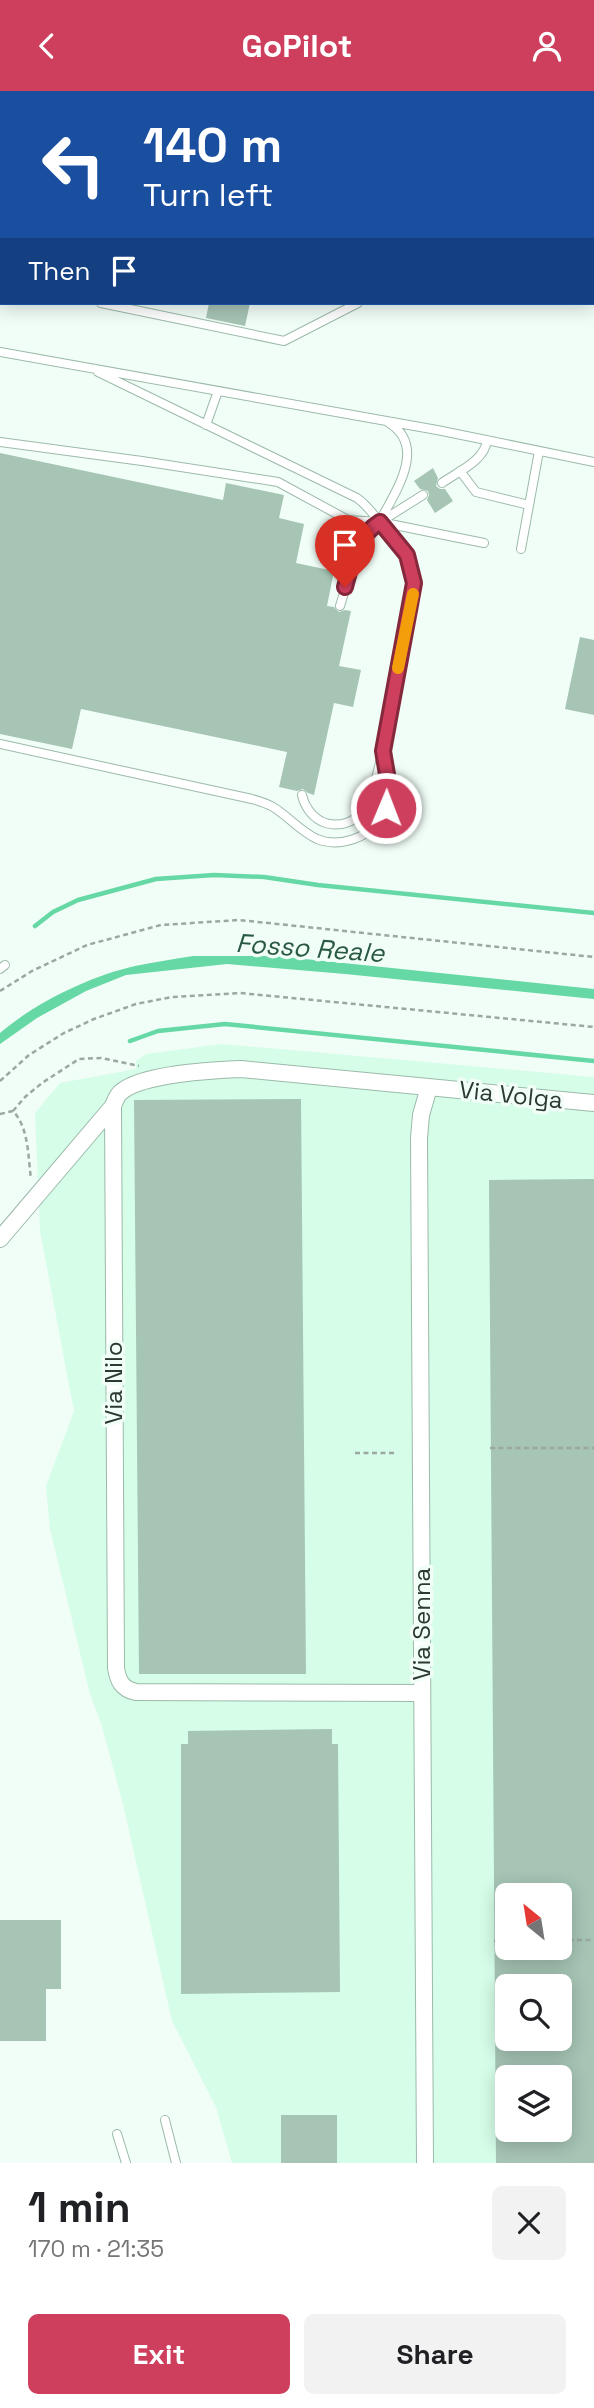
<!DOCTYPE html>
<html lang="en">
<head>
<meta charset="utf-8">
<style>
	:root { --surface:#fff; --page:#f2f2f2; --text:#202124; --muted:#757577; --accent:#ce3e5d }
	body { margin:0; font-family:"Space Grotesk",sans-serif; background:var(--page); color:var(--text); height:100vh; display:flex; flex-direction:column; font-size:26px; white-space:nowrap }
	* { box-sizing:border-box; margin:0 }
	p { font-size:23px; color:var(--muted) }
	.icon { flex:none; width:38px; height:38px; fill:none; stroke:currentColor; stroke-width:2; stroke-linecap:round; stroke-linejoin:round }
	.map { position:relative; height:2072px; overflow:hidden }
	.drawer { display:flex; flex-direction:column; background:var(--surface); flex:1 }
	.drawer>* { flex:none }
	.hud { position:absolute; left:0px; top:0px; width:595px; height:214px; box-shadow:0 4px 18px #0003; background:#1a4fa0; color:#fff; overflow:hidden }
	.needle { width:46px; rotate:330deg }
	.buttons { position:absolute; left:495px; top:1792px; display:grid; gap:14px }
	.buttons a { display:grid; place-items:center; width:77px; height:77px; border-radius:10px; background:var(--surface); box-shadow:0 4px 18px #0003; font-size:35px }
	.pin { position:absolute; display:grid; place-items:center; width:60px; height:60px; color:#fff; margin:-72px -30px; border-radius:50% 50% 50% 0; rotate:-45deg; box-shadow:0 0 7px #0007 }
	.pin .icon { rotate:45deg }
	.me { position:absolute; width:77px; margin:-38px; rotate:1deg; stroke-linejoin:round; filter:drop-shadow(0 0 5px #0008) }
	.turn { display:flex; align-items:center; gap:24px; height:147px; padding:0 28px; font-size:32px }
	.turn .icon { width:91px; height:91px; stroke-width:2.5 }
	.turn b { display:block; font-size:49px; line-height:60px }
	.then { display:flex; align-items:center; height:66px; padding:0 28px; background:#0003; gap:14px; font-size:26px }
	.round { display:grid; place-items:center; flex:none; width:74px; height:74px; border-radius:10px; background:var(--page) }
	.overview { display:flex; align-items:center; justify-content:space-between; height:119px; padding:0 28px }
	h1 { font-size:42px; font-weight:800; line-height:52px }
	.button { display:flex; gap:14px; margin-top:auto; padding:14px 28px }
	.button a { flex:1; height:80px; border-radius:10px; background:var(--accent); color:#fff; font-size:28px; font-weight:800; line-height:80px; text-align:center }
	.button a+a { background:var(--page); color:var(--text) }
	header { display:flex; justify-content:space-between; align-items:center; height:91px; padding:0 28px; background:var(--accent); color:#fff; font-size:32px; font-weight:800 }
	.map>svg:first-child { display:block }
	.built { fill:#d5fde8; fill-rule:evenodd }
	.green { fill:#a2fdd1 }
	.water { fill:#66d8a5 }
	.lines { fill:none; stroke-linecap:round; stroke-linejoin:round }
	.stream { stroke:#66d8a5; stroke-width:4.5 }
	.building { fill:#a6c5b5; fill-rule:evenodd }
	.lane-casing { stroke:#9cbaaa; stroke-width:10 }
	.street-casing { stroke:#9cbaaa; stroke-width:18 }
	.highway-casing { stroke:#9cbaaa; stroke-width:30 }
	.path { stroke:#9ba7a1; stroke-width:2.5; stroke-dasharray:5 3.5; stroke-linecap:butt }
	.lane { stroke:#fff; stroke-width:8 }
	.street { stroke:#fff; stroke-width:16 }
	.highway { stroke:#fff; stroke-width:28 }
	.route-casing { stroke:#86283c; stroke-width:18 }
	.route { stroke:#ce3e5d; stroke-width:12 }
	.slow { stroke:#f59e0b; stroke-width:12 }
	.labels { text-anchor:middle; stroke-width:7; stroke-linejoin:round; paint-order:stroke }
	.street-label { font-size:24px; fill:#2c3832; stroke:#f1fef7 }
	.water-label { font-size:26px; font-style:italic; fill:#2a5943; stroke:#f1fef7 }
</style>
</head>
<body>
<header><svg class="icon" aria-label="back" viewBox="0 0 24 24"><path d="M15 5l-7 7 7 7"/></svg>GoPilot<svg class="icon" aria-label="person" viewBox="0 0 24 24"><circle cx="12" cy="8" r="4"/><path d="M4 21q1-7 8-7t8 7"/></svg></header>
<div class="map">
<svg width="594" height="2072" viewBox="0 0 594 2072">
	<rect width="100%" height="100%" fill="#f1fef7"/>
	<path class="built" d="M222 953 594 986V2072H232L216 2016 172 1930 123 1713 101 1632 90 1603 50 1438 46 1395 74 1320 40 1140 35 1022 60 992 136 978V970L146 963ZM508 1804H560V1857H508ZM508 1895H560V1948H508ZM508 1986H560V2039H508Z"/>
	<path class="green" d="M257 0H383L391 2H265Z"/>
	<path class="water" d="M193 865H276L594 898V908L345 883 227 873 126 884 86 900 37 927 0 953V942C35 912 90 885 135 875 154 871 174 868 193 865Z"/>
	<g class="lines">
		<path class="stream" d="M35 835 53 821 78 809 156 788 214 784 264 786 318 794 594 822
			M130 950 158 940 225 933 594 970"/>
	</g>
	<path class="building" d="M209 212H250L245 235 206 227Z
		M0 362 223 409 226 392 284 404 279 427 304 433 296 472 334 480 327 515 334 516 339 521 345 519 351 520 339 575 361 579 353 616 334 612 314 704 308 702 303 698 297 700 279 696 287 661 81 618 72 658 0 643Z
		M433 377 438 387 436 395 440 398H445L453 410 435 422 427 409 429 404 428 400 420 398 414 390Z
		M580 546 594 549V624L565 618Z
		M301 1008 306 1583H139L134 1009Z
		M594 1088V2072H496L489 1089ZM508 1804H560V1857H508ZM508 1895H560V1948H508ZM508 1986H560V2039H508Z
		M332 1638V1653H338L340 1901 181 1903V1653H188V1640Z
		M0 1829H61V1898H46V1950H0Z
		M281 2024H337V2072H281Z"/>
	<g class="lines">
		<defs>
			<path id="lane" d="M418 0 427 2
				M543 0 548 2
				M558 0 559 2
				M0 40 2 41
				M593 43 594 44
				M0 84 2 85
				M593 130H594
				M0 145 2 147
				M0 191H2
				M101 212 284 250 358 212
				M0 261 437 339 594 371
				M98 281 357 407C367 414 372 422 380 431 399 453 415 469 413 500L383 660
				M206 334 218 300
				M0 351 142 370 278 391 348 429 380 431 484 452
				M460 380 476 401 529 414
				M442 392C457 381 485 370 487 349
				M381 428C396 400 427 355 389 332
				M521 458 539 360
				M340 515 359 452 372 436 423 404
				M0 653 252 708C259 710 266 712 273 716 288 725 300 740 317 748 329 753 342 752 354 748 397 732 389 696 383 660 376 683 372 728 342 733 334 734 328 734 321 730 311 725 304 714 302 704
				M0 878 5 874
				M165 2029 176 2072
				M117 2043 126 2072"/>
			<path id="street" d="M0 1148 113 1015
				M422 1602 136 1601C122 1598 118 1590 116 1577L113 1015C115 1010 117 1004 121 1001 142 983 214 979 241 978L594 1012
				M425 2072 419 1047 421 1024 429 996"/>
			<path id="highway" d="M74 0 83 2
				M179 0 188 2
				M593 85H594
				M593 107H594"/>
		</defs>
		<use href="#lane" class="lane-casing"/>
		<use href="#street" class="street-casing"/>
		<use href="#highway" class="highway-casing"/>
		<path class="path" d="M0 900 32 880 87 854 161 834 239 829 594 866
			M0 990 29 964 64 942 94 928 136 913 172 906 240 902 594 936
			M13 1020 25 1006 42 992 79 968 101 967 139 975
			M0 1023 13 1020C29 1037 28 1066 31 1088
			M490 1357H594
			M355 1362H396
			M560 1849H594
			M494 1850H508"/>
		<use href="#lane" class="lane"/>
		<use href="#street" class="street"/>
		<use href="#highway" class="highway"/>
	</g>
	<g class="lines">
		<defs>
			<path id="route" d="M345 496C352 471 356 446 380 431L407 464 414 492 383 660 389 695 386 717"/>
		</defs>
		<use href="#route" class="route-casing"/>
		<use href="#route" class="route"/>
		<path class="slow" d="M398 577 413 503"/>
	</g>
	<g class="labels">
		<g class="street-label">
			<text transform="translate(511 1004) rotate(6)" y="8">Via Volga</text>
			<text transform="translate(114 1292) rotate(-90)" y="8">Via Nilo</text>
			<text transform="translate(422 1533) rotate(-90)" y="8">Via Senna</text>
		</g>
		<g class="water-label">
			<text transform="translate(310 857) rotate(4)" y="9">Fosso Reale</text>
		</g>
	</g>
</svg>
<div class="buttons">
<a><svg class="needle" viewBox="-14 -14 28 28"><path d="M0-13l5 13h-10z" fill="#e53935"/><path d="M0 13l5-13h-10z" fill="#757577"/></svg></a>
<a><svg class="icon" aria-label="search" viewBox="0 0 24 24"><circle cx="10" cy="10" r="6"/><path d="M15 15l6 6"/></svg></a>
<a><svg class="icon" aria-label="layers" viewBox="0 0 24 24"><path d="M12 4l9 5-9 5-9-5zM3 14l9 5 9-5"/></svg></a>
</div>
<div class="pin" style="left:345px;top:496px;background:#d93025"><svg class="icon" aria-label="arrive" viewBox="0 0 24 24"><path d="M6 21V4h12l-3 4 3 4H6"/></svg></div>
<svg class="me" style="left:386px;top:717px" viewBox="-20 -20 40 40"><circle r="17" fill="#ce3e5d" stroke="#fff" stroke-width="3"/><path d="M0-11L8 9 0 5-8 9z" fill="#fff"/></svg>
<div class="hud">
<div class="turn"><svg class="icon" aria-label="left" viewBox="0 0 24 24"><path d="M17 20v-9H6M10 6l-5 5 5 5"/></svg><div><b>140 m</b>Turn left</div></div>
<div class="then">Then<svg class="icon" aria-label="arrive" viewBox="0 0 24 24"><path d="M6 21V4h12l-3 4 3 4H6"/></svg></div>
</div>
</div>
<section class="drawer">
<div class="overview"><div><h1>1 min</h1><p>170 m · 21:35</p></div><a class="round"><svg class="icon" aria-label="close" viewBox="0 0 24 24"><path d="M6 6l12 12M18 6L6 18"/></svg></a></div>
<div class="button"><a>Exit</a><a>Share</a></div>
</section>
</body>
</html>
